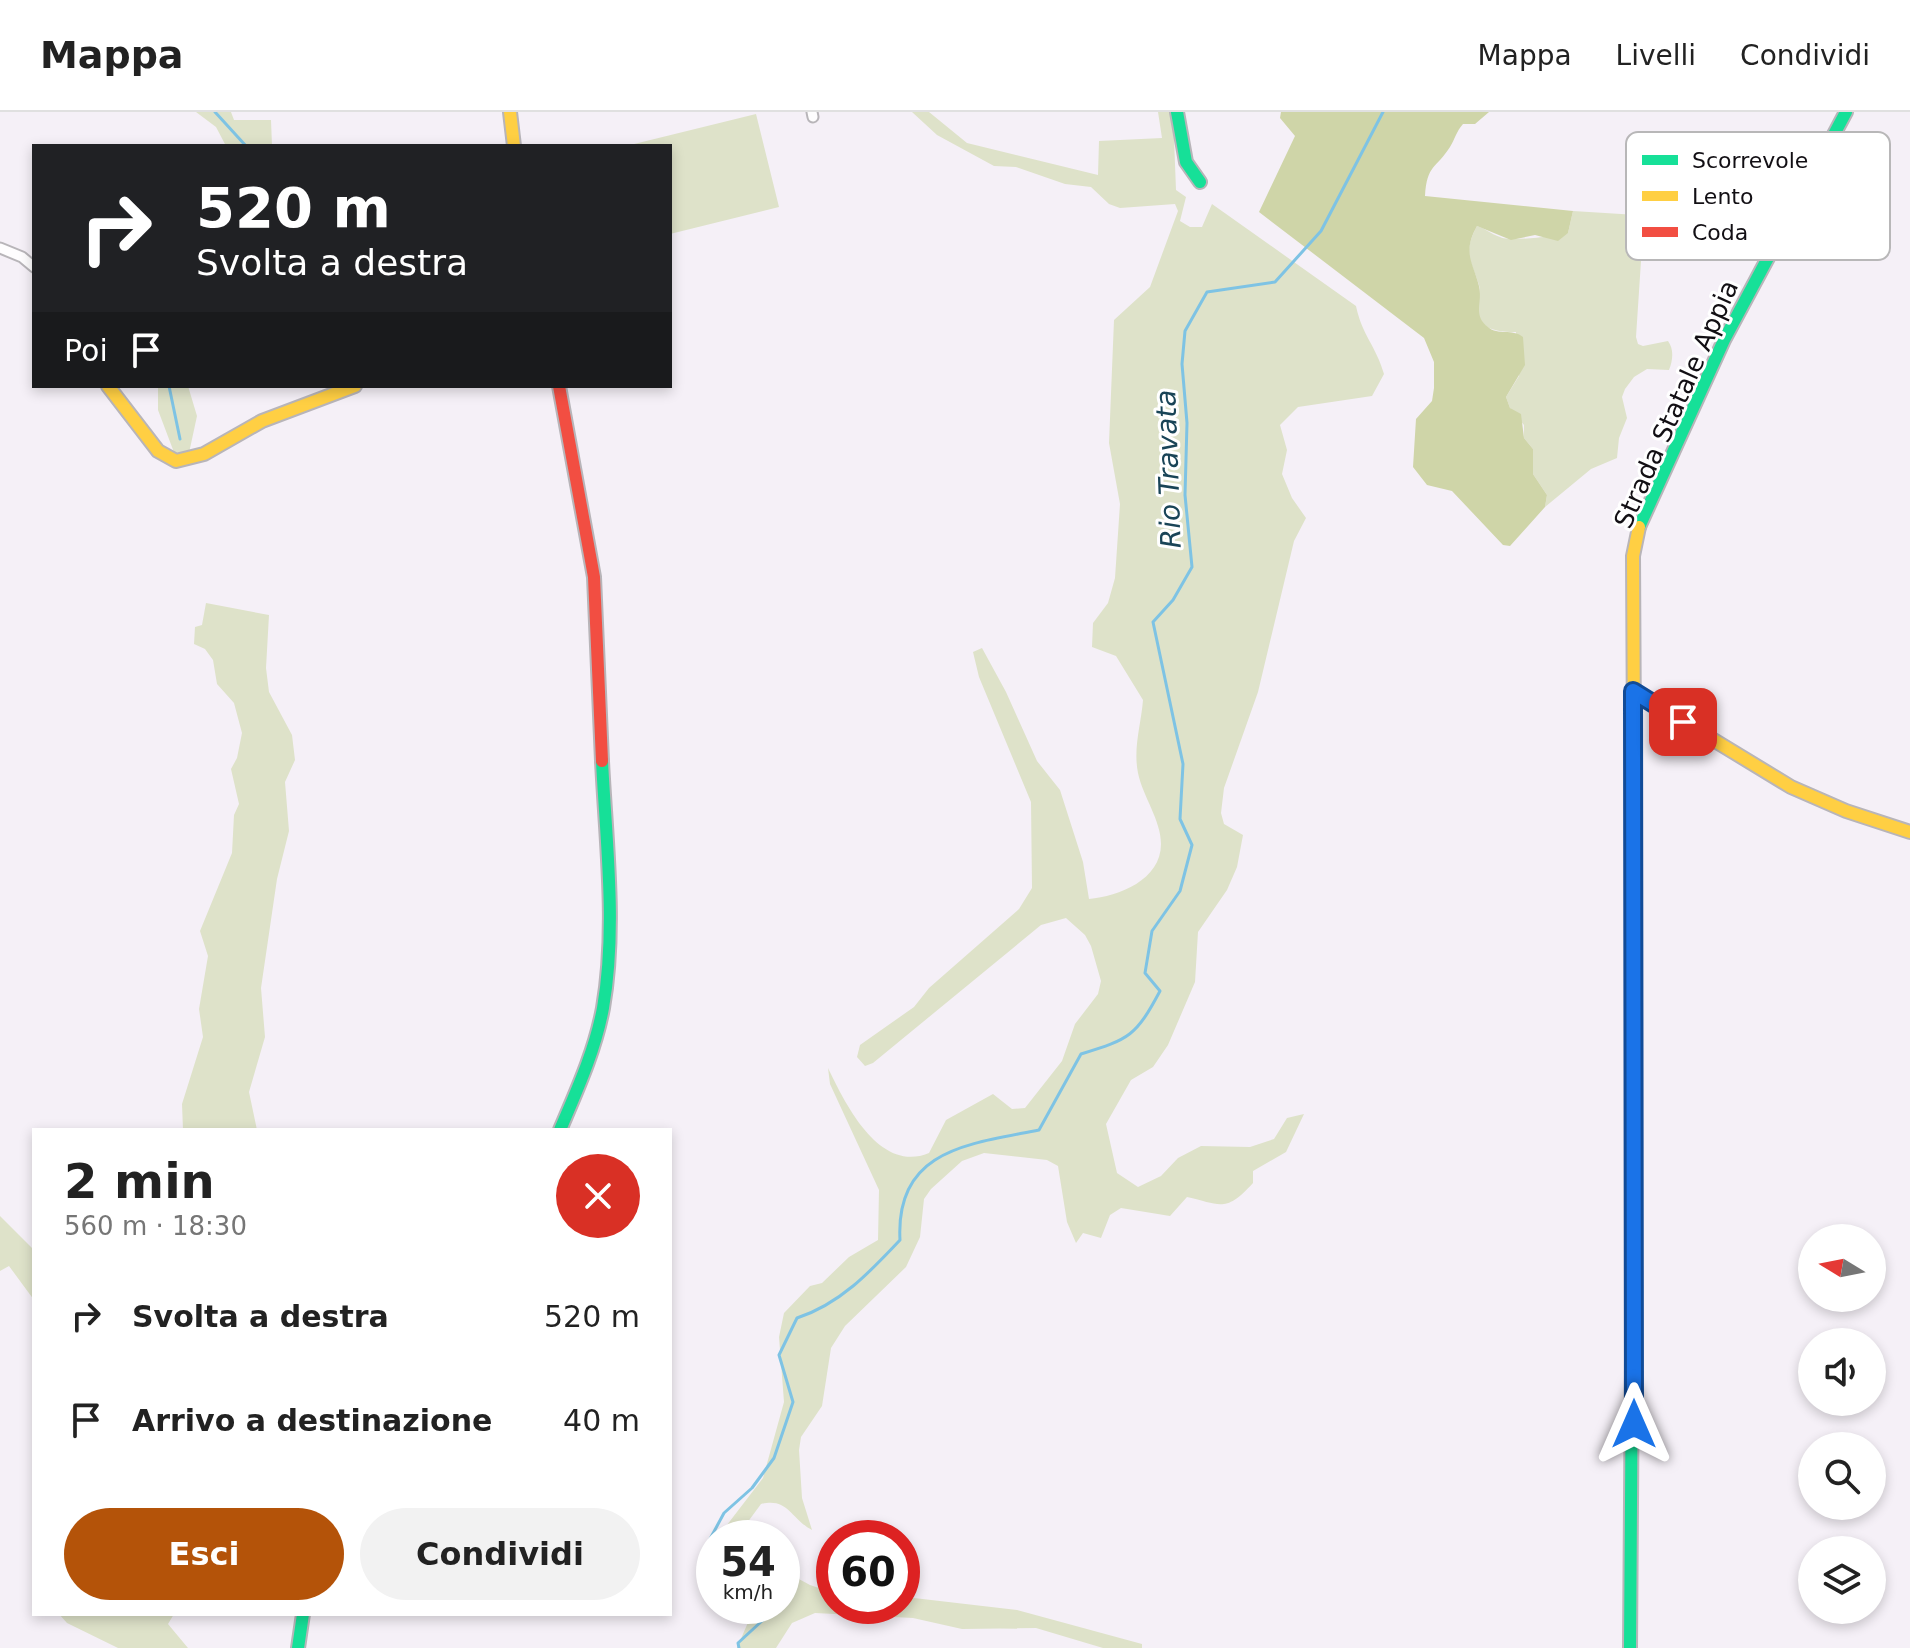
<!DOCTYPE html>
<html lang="it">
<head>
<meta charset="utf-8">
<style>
	:root { --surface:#fff; --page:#f2f2f2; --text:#222; --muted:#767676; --line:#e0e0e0; --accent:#b45309 }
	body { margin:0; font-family:"DejaVu Sans",sans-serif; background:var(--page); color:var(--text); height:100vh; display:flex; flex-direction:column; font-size:30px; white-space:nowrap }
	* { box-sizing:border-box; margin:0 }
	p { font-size:26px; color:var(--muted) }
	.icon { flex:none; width:44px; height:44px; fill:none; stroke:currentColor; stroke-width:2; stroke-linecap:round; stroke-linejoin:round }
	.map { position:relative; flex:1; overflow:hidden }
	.sheet { position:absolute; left:32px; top:1016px; width:640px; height:488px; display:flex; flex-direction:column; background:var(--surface); border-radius:0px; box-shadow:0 4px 12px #0003 }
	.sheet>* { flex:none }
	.hud { position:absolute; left:32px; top:32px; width:640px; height:244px; border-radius:0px; box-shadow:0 4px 12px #0003; background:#202124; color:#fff; overflow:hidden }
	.needle { width:52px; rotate:280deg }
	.tools { position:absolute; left:1798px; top:1112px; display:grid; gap:16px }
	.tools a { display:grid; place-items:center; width:88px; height:88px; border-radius:50%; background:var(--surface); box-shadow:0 4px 12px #0003; font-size:40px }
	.speed { position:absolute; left:696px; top:1408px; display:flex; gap:16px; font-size:40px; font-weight:700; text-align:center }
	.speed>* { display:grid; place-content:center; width:104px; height:104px; border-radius:50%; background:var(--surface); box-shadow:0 4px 12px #0003; line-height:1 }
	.speed small { font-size:20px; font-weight:400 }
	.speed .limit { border:12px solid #d22; background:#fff; color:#111 }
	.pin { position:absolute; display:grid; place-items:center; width:68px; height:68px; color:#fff; margin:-34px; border-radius:16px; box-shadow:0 4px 12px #0006 }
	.me { position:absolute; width:88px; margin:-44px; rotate:0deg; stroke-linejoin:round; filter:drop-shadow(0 0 6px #0008) }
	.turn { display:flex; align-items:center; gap:28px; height:168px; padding:0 32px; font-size:36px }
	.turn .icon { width:104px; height:104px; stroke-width:2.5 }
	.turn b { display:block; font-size:56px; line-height:68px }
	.then { display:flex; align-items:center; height:76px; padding:0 32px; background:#0003; gap:16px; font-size:30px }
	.round { display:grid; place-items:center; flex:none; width:84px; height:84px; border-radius:42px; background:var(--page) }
	.summary { display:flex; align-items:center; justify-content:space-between; height:136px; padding:0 32px }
	h1 { font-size:48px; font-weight:600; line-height:60px }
	.action { display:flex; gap:16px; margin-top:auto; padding:16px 32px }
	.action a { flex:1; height:92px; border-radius:48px; background:var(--accent); color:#fff; font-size:32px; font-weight:600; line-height:92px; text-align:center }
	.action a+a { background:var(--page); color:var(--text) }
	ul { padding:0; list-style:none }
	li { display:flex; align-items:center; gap:24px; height:104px; padding:0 32px }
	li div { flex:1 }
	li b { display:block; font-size:30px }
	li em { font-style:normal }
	header { display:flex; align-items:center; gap:48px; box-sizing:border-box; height:112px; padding:0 40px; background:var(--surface); border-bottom:2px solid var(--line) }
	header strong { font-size:38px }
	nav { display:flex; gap:44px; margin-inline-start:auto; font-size:28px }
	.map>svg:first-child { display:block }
	.green { fill:#dee2c9 }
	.forest { fill:#cfd5a8 }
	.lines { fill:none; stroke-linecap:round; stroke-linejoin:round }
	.stream { stroke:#7ec3e4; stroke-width:3 }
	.street-casing { stroke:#b8b5b9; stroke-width:13 }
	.fast-casing { stroke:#b8b5b9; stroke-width:16 }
	.slow-casing { stroke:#b8b5b9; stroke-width:16 }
	.jam-casing { stroke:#b8b5b9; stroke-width:16 }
	.street { stroke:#fefdfe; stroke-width:9 }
	.fast { stroke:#16e098; stroke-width:12 }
	.slow { stroke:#ffcf43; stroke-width:12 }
	.jam { stroke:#f24e42; stroke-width:12 }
	.route-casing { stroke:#114b97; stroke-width:20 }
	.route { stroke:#1a73e8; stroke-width:14 }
	.labels { text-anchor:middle; stroke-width:6; stroke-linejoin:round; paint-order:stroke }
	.street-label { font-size:26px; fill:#120f14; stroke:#fff }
	.water-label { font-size:28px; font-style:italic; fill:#194457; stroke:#fff }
	.key { fill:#fff; stroke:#b8b7b8; stroke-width:2 }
	.key-label { font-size:22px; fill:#120f14 }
</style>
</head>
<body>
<header>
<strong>Mappa</strong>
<nav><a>Mappa</a><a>Livelli</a><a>Condividi</a></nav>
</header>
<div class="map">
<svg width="1910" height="1536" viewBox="0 0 1910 1536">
	<rect width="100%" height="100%" fill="#f5f0f7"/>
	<path class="green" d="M196 0H231L234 8H271L272 34H226L216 15Z
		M912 0H929L967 31 1098 63 1099 29 1162 26 1158 0H1173L1176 78 1186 85 1180 109 1190 115H1202L1212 92 1356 194C1362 223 1376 234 1384 262L1372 284 1298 295 1280 313 1287 338 1282 362 1292 386 1306 406 1294 429 1258 580 1224 676 1221 701 1224 712 1243 723 1237 755 1227 778 1198 820 1195 870 1168 933 1153 955 1131 968 1106 1012 1117 1061 1138 1075 1161 1064 1178 1046 1201 1034 1250 1035 1274 1027 1287 1006 1304 1002 1286 1040 1253 1059V1071C1225 1102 1220 1092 1187 1085L1170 1104 1121 1096 1110 1103 1101 1126 1083 1121 1076 1131 1067 1110 1058 1054 1047 1048 984 1041 962 1049 931 1077 924 1087 920 1125 906 1155 845 1214 831 1236 822 1294 801 1325 799 1338 802 1386 812 1418C791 1407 788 1385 761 1392L736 1426H717L763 1366 784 1290 779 1225 784 1201 810 1174 822 1171 849 1145 878 1128 879 1078 830 972 828 956C845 991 879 1062 929 1041L946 1008 993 982 1012 997 1025 996 1062 949 1075 912 1098 882 1101 869 1091 834 1085 823 1066 806 1041 813 873 951 865 954 857 945 860 933 914 895 929 876 1019 797 1032 776 1031 690 979 565 973 540 982 536 1006 580 1037 649 1060 678 1083 750 1089 787C1119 784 1161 768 1161 732 1161 708 1143 685 1138 661 1133 636 1141 613 1143 588L1116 544 1092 535 1093 511 1108 491 1115 466 1120 392 1109 331 1114 208 1150 175 1178 99 1175 92 1120 96 1109 92 1091 75 1065 72 1016 55 994 54 937 23Z
		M756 2 779 95 670 122V34H626Z
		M1573 99 1637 103 1642 134 1636 225 1638 232 1643 234 1668 229C1674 237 1673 248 1669 258L1647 257 1634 265 1625 277 1622 285 1627 306 1619 326 1617 346 1591 357 1545 395 1547 383 1533 362V337L1524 326V313L1510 296 1506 285 1519 264 1516 220C1500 220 1480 219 1477 198 1476 190 1482 182 1479 173 1471 147 1462 143 1477 114 1486 117 1491 122 1500 125 1509 130 1557 124 1568 121Z
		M158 274H188L197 304 189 341 175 343 158 298Z
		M206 491 269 503 266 556 269 580 292 623 295 648 285 670 289 719 277 767 261 876 265 925 249 980 257 1018H183L182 992 203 925 199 897 208 844 200 819 232 741 234 703 239 692 231 657 237 646 242 621 234 591 217 572 213 548 205 537 194 532 195 515 202 513Z
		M0 1104 34 1138V1188L9 1154 0 1159Z
		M782 1458 810 1473 834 1481V1494H902V1487L914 1486 1017 1498 1142 1532V1536H1103L1036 1516 962 1517 913 1506 815 1501 792 1511 776 1536H737L755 1494H782Z
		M59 1502H174L168 1512 188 1536H118L67 1511Z"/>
	<path class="forest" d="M1281 0H1489L1475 12H1463C1456 20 1455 27 1450 35 1436 57 1427 52 1425 84L1573 99 1568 121 1558 129 1535 123 1511 128 1477 114C1462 141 1473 150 1479 174 1483 190 1472 203 1488 215 1498 224 1512 216 1523 225L1525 253 1506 285 1510 296 1521 302 1524 326 1533 337V362L1547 383 1545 395 1510 434 1503 433 1452 379 1427 373 1413 355 1416 307 1432 289 1434 276V250L1424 226 1259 100 1295 24 1280 6Z"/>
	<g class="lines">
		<path class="stream" d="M215 0 246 34
			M169 274 180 327
			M714 1447 703 1440 724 1401 752 1376 774 1346 793 1290 779 1243 797 1206C840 1192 870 1160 900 1128 895 1037 969 1032 1039 1018L1081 942C1130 927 1136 924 1160 879L1145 861 1152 819 1180 779 1192 733 1180 707 1183 652 1153 510 1173 488 1192 455 1185 383 1187 311 1182 252 1185 219 1207 180 1275 170 1321 119 1383 0
			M739 1536 738 1531 764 1507V1494"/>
		<defs>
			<path id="street" d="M812 0 813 5
				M0 136 22 145 34 155"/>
			<path id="fast" d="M1177 0 1186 50 1200 70
				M1639 415 1724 228 1846 0
				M560 1018C577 978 595 939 603 896 617 816 606 730 602 649
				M298 1536 303 1502
				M1630 1536 1635 813"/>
			<path id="slow" d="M510 0 514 34
				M108 274 158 339 176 349 204 342 262 309 355 274
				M1633 579 1791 675 1846 699 1910 720
				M1635 813 1633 444 1639 415"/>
			<path id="jam" d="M559 274 594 465 602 649"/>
		</defs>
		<use href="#street" class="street-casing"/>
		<use href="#fast" class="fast-casing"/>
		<use href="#slow" class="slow-casing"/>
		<use href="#jam" class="jam-casing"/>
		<use href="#street" class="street"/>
		<use href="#fast" class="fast"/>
		<use href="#slow" class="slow"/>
		<use href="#jam" class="jam"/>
	</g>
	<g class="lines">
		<defs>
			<path id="route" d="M1634 1312 1633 579 1683 610"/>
		</defs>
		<use href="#route" class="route-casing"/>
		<use href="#route" class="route"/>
	</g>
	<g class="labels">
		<g class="street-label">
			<text transform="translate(1676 292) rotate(-66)" y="9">Strada Statale Appia</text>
		</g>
		<g class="water-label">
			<text transform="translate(1168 357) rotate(-92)" y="10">Rio Travata</text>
		</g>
	</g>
	<rect x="1626" y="20" width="264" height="128" rx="12" class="key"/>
	<rect x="1642" y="43" width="36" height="10" fill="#16e098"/>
	<rect x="1642" y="79" width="36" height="10" fill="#ffcf43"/>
	<rect x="1642" y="115" width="36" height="10" fill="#f24e42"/>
	<g class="key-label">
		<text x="1692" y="56">Scorrevole</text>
		<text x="1692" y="92">Lento</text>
		<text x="1692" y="128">Coda</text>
	</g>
</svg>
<div class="tools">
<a><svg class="needle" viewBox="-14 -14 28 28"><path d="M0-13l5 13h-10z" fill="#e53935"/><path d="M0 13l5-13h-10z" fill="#767676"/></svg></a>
<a><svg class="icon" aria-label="sound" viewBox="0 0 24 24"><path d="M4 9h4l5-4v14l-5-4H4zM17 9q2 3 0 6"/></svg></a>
<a><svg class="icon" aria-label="search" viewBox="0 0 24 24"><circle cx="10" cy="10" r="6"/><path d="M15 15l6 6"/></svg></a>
<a><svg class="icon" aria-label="layers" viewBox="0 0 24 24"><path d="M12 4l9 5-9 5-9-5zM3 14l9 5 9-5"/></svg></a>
</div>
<div class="speed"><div>54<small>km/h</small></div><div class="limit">60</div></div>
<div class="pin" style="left:1683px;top:610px;background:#d93025"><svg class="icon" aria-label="arrive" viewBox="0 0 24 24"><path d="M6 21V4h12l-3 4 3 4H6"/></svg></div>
<svg class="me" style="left:1634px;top:1312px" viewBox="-20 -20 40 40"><path d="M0-17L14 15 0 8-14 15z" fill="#1a73e8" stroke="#fff" stroke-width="4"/></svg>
<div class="hud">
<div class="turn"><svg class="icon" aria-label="right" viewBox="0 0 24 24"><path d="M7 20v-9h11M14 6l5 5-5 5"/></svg><div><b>520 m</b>Svolta a destra</div></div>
<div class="then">Poi<svg class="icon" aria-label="arrive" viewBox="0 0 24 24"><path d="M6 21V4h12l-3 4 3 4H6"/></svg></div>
</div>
<section class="sheet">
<div class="summary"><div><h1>2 min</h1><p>560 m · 18:30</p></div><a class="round" style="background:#d93025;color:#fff"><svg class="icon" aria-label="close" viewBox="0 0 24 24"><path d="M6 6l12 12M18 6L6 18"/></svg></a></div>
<ul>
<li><svg class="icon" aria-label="right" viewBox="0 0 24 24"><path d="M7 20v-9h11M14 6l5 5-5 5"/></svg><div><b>Svolta a destra</b></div><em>520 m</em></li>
<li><svg class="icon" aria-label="arrive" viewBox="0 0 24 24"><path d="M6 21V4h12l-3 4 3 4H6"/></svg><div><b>Arrivo a destinazione</b></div><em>40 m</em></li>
</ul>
<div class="action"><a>Esci</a><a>Condividi</a></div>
</section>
</div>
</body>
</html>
